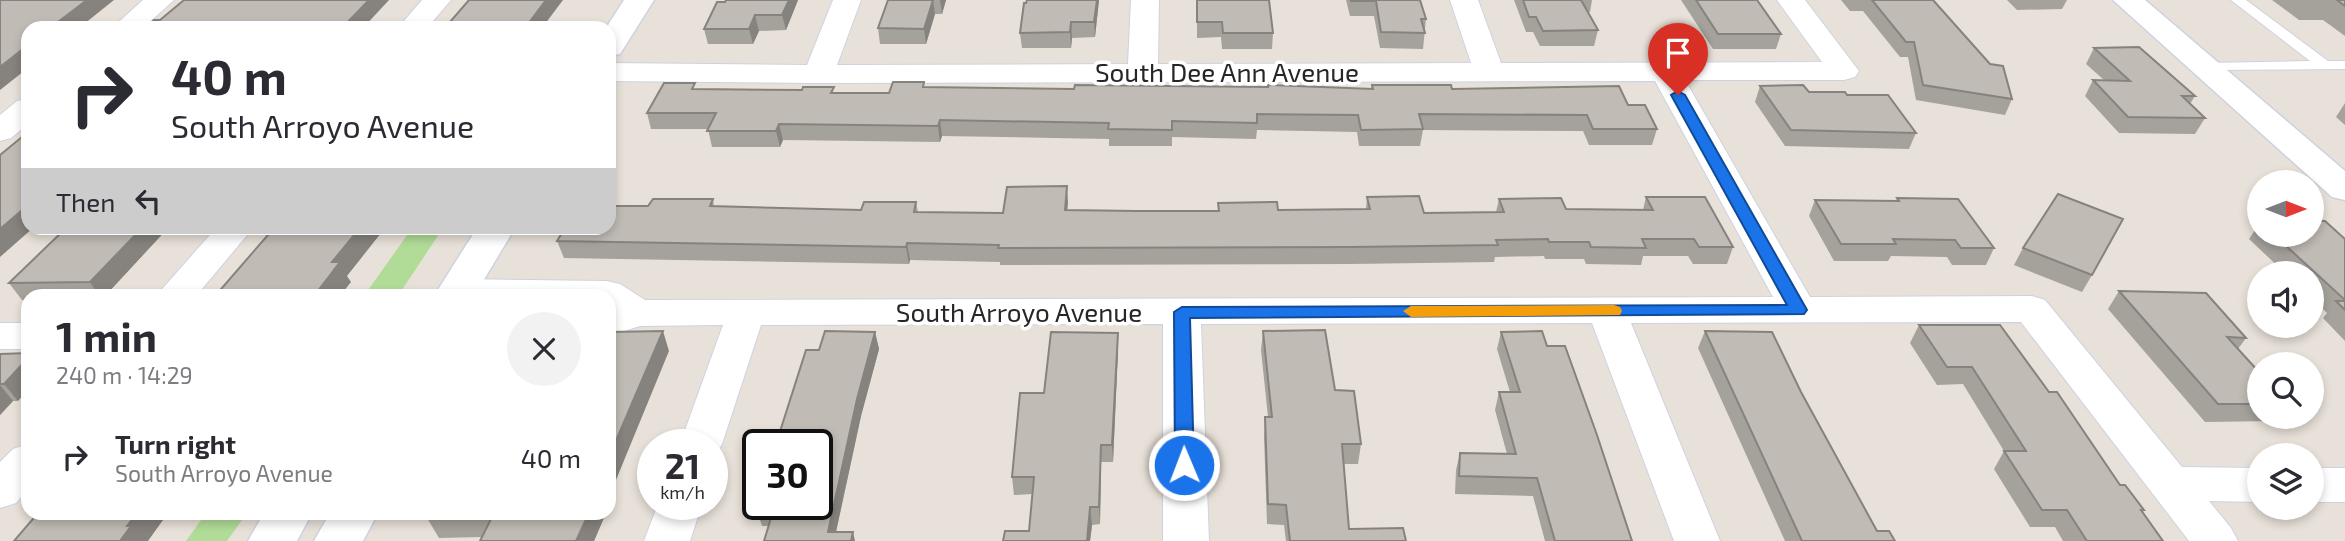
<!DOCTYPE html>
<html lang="en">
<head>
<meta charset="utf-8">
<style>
	:root { --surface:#fff; --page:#f2f2f3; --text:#2b2b33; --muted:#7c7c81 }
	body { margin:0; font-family:"Exo 2",sans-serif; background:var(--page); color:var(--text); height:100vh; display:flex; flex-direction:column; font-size:26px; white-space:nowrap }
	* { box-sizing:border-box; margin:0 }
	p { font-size:23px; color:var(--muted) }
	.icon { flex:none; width:38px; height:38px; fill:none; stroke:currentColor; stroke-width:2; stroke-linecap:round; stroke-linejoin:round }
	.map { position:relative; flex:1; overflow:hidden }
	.details { position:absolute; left:21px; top:289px; width:595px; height:231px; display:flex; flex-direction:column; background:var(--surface); border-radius:21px; box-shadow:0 4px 10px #0003 }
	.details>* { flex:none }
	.top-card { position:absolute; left:21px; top:21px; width:595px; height:214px; border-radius:21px; box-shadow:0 4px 10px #0003; background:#fff; color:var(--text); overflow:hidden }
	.needle { width:46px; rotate:90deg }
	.fabs { position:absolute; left:2247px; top:170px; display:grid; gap:14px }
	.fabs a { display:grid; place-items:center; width:77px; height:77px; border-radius:50%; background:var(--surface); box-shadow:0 4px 10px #0003; font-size:35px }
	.speed { position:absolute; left:637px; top:429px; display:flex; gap:14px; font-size:35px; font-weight:700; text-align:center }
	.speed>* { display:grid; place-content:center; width:91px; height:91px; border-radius:50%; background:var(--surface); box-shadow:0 4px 10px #0003; line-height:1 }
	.speed small { font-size:18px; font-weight:400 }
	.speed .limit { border:4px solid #111; border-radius:10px; background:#fff; color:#111 }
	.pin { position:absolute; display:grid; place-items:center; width:60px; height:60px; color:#fff; margin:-72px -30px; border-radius:50% 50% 50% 0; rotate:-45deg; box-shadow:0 0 7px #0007 }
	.pin .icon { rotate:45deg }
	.me { position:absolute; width:77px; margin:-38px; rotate:359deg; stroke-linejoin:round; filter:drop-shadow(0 0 5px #0008) }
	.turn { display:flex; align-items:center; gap:24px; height:147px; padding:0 35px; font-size:32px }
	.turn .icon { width:91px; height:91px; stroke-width:2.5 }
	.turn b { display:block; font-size:49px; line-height:60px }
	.then { display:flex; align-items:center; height:66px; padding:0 35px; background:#0003; gap:14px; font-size:26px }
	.round { display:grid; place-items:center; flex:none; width:74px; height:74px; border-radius:37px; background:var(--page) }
	.overview { display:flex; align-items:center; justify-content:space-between; height:119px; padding:0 35px }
	h1 { font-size:42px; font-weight:700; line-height:52px }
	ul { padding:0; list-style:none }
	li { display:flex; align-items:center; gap:21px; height:98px; padding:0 35px }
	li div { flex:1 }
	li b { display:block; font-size:26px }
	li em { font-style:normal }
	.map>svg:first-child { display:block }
	.green { fill:#b1dc98 }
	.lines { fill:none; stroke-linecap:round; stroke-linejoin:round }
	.lane-casing { stroke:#ced2df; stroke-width:2 }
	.street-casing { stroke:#ced2df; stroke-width:2 }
	.secondary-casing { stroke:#ced2df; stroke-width:3 }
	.lane { fill:#fff; fill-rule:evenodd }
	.street { fill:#fff; fill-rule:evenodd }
	.secondary { fill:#fff; fill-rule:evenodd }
	.wall { fill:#a5a19b }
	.shaded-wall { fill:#86837e }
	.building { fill:#c0bbb4; stroke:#86837e; stroke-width:2 }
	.route { fill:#1a73e8; stroke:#114b97; stroke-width:2 }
	.slow { fill:#f59e0b }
	.labels { text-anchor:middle; stroke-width:7; stroke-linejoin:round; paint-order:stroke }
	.street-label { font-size:26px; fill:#262626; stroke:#fff }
</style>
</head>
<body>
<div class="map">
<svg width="2345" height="541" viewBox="0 0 2345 541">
	<rect width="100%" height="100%" fill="#e8e1d9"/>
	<path class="green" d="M412 228H443L398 296H364Z
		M206 513H247L227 541H186Z"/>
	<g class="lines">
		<defs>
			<path id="lane" d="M2231 0H2246L2328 61H2345V69L2200 70V64L2205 63 2310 61Z"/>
			<path id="street" d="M143 0H174L143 28H112Z
				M422 0H451L427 28H398Z
				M833 0H861L837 65 1128 64 1131 0H1159L1158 64 1471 63 1450 0H1478L1501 63 1822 62 1777 0H1805L1859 71 1855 77 1844 80H1685L1810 297 2032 296 2045 300 2182 467 2259 468V502L2209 501 2231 528 2238 541H2189L2021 322 1631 323 1720 541H1674L1592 323 1201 324 1209 541H1163V324L761 325 722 444 716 455 712 456V444H680L723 325 640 326 609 336V296H441L438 291 444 282 457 279 607 281 620 284 645 300 1773 297 1655 81 818 83 609 81V63L807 65Z
				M28 99V124L11 138 0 141V115L17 101Z
				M216 228H253L196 296H156Z
				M0 323H28V349H0Z
				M28 444V489L16 503 0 508V462L13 449Z
				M2312 468H2345V502H2312Z
				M658 504H702L690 541H644Z"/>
			<path id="secondary" d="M624 0H654L620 54 609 56V28H606Z
				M2113 0H2145L2345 171V200L2332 197Z
				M477 228H515L474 296H434Z
				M264 513H312L297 541H248Z
				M330 513H378L363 541H314Z"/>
		</defs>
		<use href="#lane" class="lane-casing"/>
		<use href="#street" class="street-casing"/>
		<use href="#secondary" class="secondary-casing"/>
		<use href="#lane" class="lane"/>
		<use href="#street" class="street"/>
		<use href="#secondary" class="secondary"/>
	</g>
	<path class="wall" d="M798 0 786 30 759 31 753 44H708L704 29Z
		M888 0H946L942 14H935L926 44H880L878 28Z
		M1027 0H1099L1095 37 1072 38 1071 48H1022L1020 33Z
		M1197 0 1273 33 1272 49H1222L1221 37 1197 38Z
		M1346 0H1420L1426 19 1423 49 1380 48 1374 16H1350Z
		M1514 0H1592L1590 12H1588L1598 30 1594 46H1540L1533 32H1526Z
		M1681 0H1757L1781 34 1776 49H1713Z
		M1841 0H1933L2012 99 2005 115 1916 100 1908 57H1900L1863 11H1850Z
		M2007 0H2067L2062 9 2017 10Z
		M2272 0H2345V36L2323 20H2299Z
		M2094 48 2195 96 2190 104 2205 118 2195 134 2119 133 2085 96 2093 80H2104L2086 64Z
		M1372 85 1452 89 1628 105 1657 129 1652 145H1589L1583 131 1423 130 1420 146H1359L1357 132 1257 130 1256 139 1172 137V146H1109V139L942 136 940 142 783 140 780 147H712L708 129H651L647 113 697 89 835 93H889L925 88 1074 89H1371Z
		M1760 86 1809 92 1847 95 1916 133 1909 149 1785 146 1755 102Z
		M2345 103V125L2336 117Z
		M1067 186V210L1136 211H1218V203L1278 210 1366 209 1367 197 1424 213 1496 212 1499 199 1566 209 1643 210 1646 197 1733 247 1727 264H1693L1688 256H1643L1641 265 1586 264 1584 259H1545L1544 256 1495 257 1494 262 1350 264 1000 265V262L910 260 909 264 564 258 557 241 648 206 713 199 714 206 861 210 916 202 918 212 1003 213Z
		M1897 198 1994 248 1986 265H1952L1947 257 1891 256 1888 261H1834L1809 216 1815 200 1896 201Z
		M2259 224V234H2312L2345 239V341L2323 318 2327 313 2312 298V273H2285L2249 239Z
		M66 228H168L105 296H28V300H22L9 283Z
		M2023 248 2092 275 2082 292 2014 265Z
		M2119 291 2246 338 2238 349 2259 372V416H2279L2275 421 2205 422 2108 309Z
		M1919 325 2049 392 2120 485 2144 510 2143 512 2163 541H2063L2055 527H2030L1994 469 2004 451 1963 384 1937 385 1910 343Z
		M1263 331 1335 390 1361 444 1358 464H1344L1349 529 1406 541H1286L1284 525 1267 524 1264 437 1265 417H1268L1261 350Z
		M1705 331 1801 392 1877 531 1895 541H1785L1698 348Z
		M875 332 879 349 861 416 836 532 855 541 769 526H762L756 508 819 350Z
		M1501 332 1547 346 1632 541H1545L1533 496 1455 494 1456 470 1460 453 1507 454 1495 410 1499 392H1510L1497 349Z
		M1118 333V350L1113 462H1101L1100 524 1092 525 1090 541H1003L1029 531 1032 494 1014 495 1012 477 1044 393Z
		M0 354 18 401H13L0 415Z
		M606 513 594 541H480L482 537 439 538 427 518Z"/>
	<path class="shaded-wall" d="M87 0H114L79 28H50Z
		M369 0H389L363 28H342Z
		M546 0H563L542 28H525Z
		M789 0H798L786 30 782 15Z
		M933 0 935 14 926 44 924 29Z
		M940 0H946L942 14Z
		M1097 0H1099L1095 37 1094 22Z
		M755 15 759 31 753 44 749 29Z
		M1071 22 1072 38 1071 48 1070 32Z
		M28 45V68L0 90V67Z
		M940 120 942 136 940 142 938 126Z
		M779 124 783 140 780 147 776 131Z
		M1067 186 1068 203 1066 226 1065 210Z
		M28 205V228H33L0 257V229Z
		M142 228H168L105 296H99L90 282Z
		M360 228H385L347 276 351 282 340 296H314L332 262Z
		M907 243 910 260 909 264 906 247Z
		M663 331 669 351 609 497V457Z
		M875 332 879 349 861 416 834 541 828 532 857 399Z
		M1118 333V350L1113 462 1112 445Z
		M28 358V390L18 401 4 384Z
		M0 385 13 401 0 415Z
		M1101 445V462L1100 524 1099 507Z
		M1090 507 1092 525 1090 541H1087Z
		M137 513H168L148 541H120L127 526Z
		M589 513H606L594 541H576Z
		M853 532 855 541H851Z"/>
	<path class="building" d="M0 0H87L50 28H28V45L0 67Z
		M184 0H369L342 28H145L154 20H160Z
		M469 0H546L525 28H437L442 22H450Z
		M726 0H789L782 15H755L749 29H704L717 2H725Z
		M888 0H933L924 29 878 28Z
		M1027 0H1097L1094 22H1071L1070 32 1020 33 1024 3H1026Z
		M1197 0H1269L1273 33H1223L1222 22H1197Z
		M1351 0H1420L1426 19H1421L1425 33 1381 32 1376 1H1351Z
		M1523 0H1581L1598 30 1543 31 1536 17H1529Z
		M1696 0H1757L1781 34H1718Z
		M1872 0H1933L1990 64 2003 66 2012 99 1923 85 1914 42H1906Z
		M2337 0H2345V6Z
		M2139 47 2195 96H2182L2205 118 2128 117 2093 80 2130 81 2094 48Z
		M893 82H924L923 87 1074 89 1075 85 1268 87V85L1373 89 1372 85H1451L1452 89 1619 86 1628 105H1645L1657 129H1593L1587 115 1419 114 1423 129 1361 130 1358 115 1257 114V123L1172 121V130L1108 129 1109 123 940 120 938 126 779 124 776 131H707L716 113H647L664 83H695L692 89 802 90 803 87H834L831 93H889Z
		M1803 85 1809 92H1845L1847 95H1888L1916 133 1791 130 1760 86Z
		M28 132V205L0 229V155Z
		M1067 186 1065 210 1136 211H1219L1218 203 1277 202 1278 210 1370 209 1367 197 1419 196 1424 213 1504 212 1499 199 1561 198 1566 209 1653 210 1646 197H1705L1733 247H1699L1694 239H1642L1646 248 1591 247 1589 242H1549L1548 239 1496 240 1498 245 1352 247 998 248 999 245 907 243 906 247 557 241 565 228H609V206H648L653 199H713L710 206 861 210 864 202H916L914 212 1003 213 1007 187Z
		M2058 194 2123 219 2092 275 2023 248Z
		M1897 198 1958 199 1994 248H1961L1955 240 1893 239 1896 244H1841L1815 200 1899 201Z
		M2312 221H2325L2345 239V300L2273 234H2312Z
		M66 228H142L90 282 9 283Z
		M274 228H360L332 262H340L314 296H215Z
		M2119 291 2206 293 2246 338 2227 337 2259 372V404H2218Z
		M2336 301H2345V310Z
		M1919 325H2000L2049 392H2057L2120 485H2125L2144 510H2141L2163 541H2087L2067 510H2042L2004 451H2026L1972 367H1947Z
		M1325 330 1335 390 1354 391 1361 444H1342L1349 529 1403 528 1406 541H1290L1286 505 1268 504 1265 417H1272L1263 331Z
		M663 331 609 457V332Z
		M825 331 875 332 857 399 828 532H853L851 541H764L774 508H756L758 504H817V444H776L806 350H819Z
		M1542 331 1547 346H1565L1597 435 1632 541H1555L1537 478 1459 476 1460 453 1516 454 1499 392H1520L1501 332Z
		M1705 331 1772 332 1801 392 1877 531H1889L1895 541H1802Z
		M1051 332 1118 333 1112 445H1101L1099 507H1090L1087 541H1003L1005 531H1029L1034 477H1012L1020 393H1044Z
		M28 353V358L4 384H0V354Z
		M38 513H137L127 526H131L120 541H14Z
		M430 513H589L576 541H480L492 517 427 518Z"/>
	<path class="route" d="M1678 91 1685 95 1807 310 1804 314 1190 318 1194 465 1191 470H1178L1175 465 1174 312 1182 307 1787 305 1671 95Z"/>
	<path class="slow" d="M1614 305 1620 307 1622 311 1620 315 1411 317 1403 311 1411 306Z"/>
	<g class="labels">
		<g class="street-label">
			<text x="1227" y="82">South Dee Ann Avenue</text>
			<text x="1019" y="322">South Arroyo Avenue</text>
		</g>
	</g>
</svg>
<div class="fabs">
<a><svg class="needle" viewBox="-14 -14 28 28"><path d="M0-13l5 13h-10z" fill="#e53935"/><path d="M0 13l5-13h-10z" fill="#7c7c81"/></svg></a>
<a><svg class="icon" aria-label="sound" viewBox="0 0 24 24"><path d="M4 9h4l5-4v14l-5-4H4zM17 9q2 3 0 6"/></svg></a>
<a><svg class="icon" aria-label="search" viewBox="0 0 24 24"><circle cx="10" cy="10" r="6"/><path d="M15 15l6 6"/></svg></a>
<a><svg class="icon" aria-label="layers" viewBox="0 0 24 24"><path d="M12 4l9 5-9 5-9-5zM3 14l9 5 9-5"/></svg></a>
</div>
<div class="speed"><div>21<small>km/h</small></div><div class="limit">30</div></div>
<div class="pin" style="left:1678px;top:95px;background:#d93025"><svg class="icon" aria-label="arrive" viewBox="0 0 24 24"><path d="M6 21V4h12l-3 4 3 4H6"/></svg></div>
<svg class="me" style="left:1184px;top:465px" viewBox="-20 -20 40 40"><circle r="17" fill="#1a73e8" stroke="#fff" stroke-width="3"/><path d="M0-11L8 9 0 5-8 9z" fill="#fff"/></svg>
<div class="top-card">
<div class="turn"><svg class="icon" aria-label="right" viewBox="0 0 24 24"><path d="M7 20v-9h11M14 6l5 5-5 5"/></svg><div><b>40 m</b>South Arroyo Avenue</div></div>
<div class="then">Then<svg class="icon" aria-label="left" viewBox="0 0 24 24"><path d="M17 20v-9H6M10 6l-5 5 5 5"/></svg></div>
</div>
<section class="details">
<div class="overview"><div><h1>1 min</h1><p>240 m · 14:29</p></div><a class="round"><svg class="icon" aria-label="close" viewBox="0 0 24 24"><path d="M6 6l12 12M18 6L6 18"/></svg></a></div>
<ul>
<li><svg class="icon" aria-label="right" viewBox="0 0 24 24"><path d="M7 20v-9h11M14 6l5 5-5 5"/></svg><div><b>Turn right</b><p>South Arroyo Avenue</p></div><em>40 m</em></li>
</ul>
</section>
</div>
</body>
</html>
